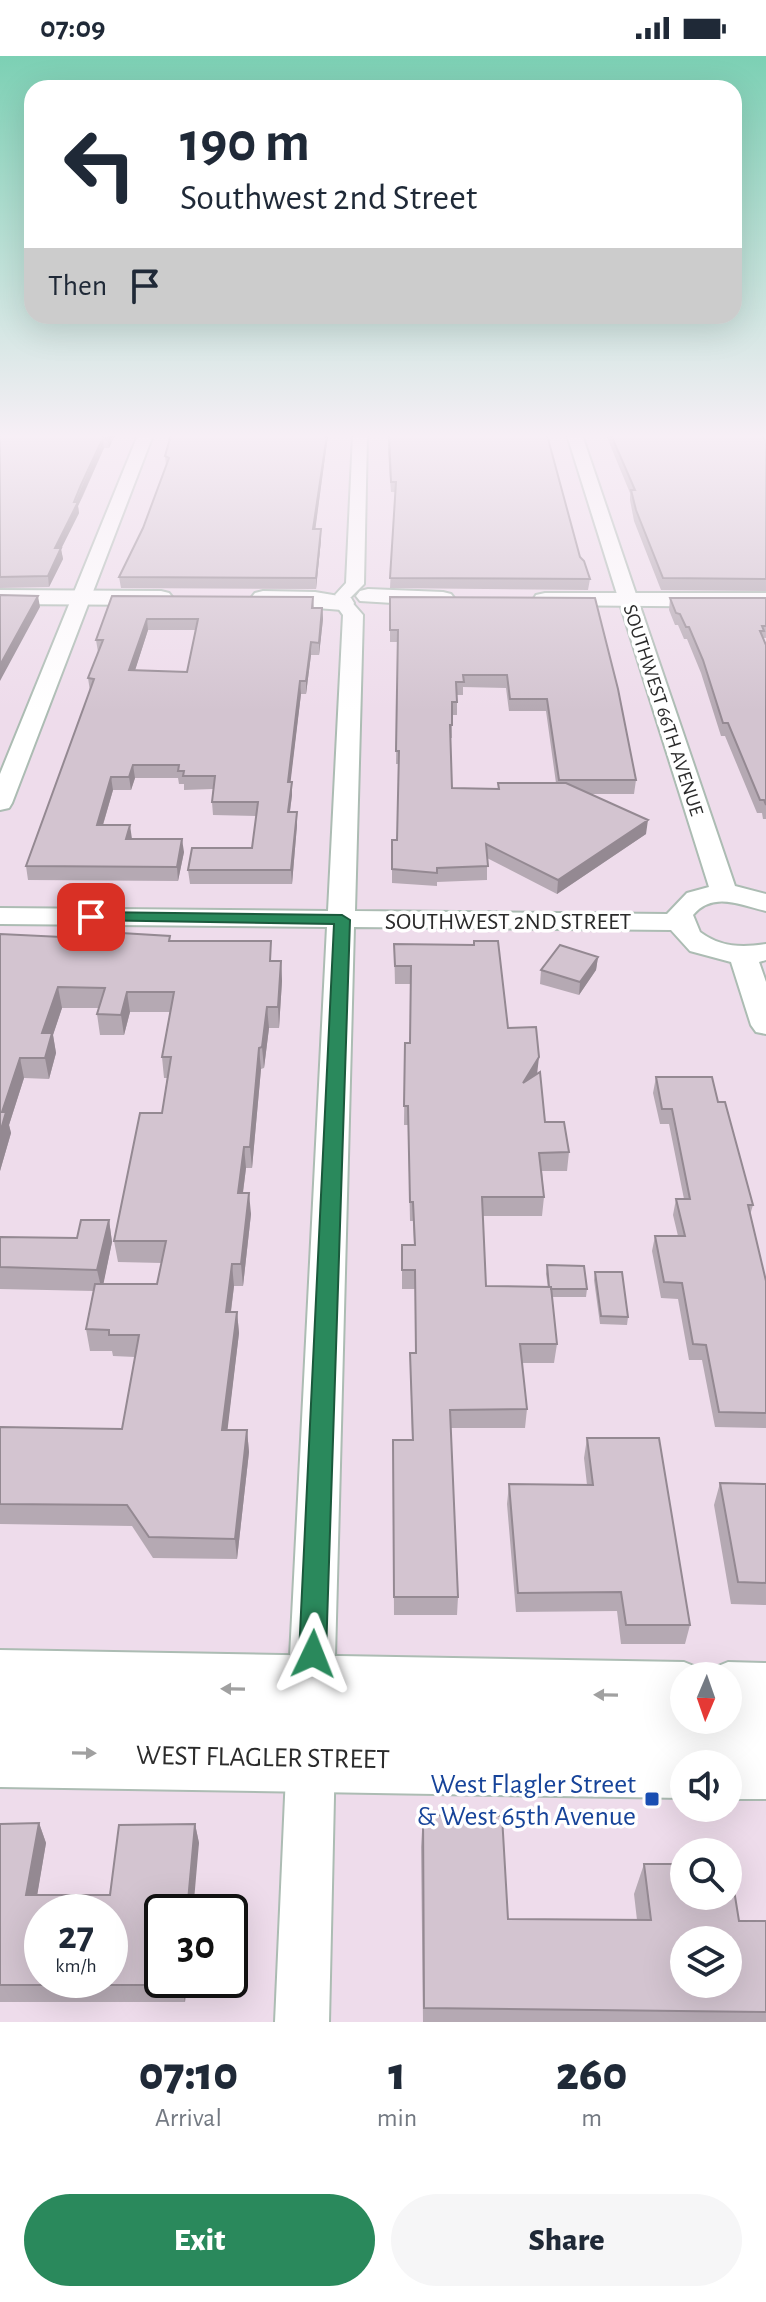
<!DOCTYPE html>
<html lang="en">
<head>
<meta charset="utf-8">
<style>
	:root { --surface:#fff; --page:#f6f6f7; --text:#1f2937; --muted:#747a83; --accent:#2a895c }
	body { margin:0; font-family:"Alegreya Sans",sans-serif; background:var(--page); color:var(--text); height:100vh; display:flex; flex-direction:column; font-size:30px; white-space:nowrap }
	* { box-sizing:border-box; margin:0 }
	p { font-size:26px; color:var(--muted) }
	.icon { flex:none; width:44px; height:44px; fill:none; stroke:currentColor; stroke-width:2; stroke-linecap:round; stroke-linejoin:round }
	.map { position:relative; height:1966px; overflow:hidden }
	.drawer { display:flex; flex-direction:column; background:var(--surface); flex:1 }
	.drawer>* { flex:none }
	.hud { position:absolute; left:24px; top:24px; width:718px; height:244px; border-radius:24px; box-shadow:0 8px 32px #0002; background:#fff; color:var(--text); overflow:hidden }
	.needle { width:52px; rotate:182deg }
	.controls { position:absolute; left:670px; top:1606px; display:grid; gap:16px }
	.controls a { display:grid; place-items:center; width:72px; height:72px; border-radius:50%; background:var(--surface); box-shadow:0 8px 32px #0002; font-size:40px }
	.speed { position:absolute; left:24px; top:1838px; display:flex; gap:16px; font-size:40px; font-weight:700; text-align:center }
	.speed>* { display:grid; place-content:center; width:104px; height:104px; border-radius:50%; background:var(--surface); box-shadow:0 8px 32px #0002; line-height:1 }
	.speed small { font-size:20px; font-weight:400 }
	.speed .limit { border:4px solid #111; border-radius:12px; background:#fff; color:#111 }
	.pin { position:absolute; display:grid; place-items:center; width:68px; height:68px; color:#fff; margin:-34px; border-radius:16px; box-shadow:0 4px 12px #0006 }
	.me { position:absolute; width:88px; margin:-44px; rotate:2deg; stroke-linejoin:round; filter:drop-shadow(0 0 6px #0008) }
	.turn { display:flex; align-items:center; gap:28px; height:168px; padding:0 24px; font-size:36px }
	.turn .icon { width:104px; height:104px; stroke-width:2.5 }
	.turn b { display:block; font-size:56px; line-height:68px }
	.then { display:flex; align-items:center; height:76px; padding:0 24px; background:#0003; gap:16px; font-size:30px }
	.eta { display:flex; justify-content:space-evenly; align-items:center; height:136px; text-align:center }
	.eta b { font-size:48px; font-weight:800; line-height:56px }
	.cta { display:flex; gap:16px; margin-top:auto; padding:16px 24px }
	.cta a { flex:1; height:92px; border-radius:48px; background:var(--accent); color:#fff; font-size:32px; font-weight:800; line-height:92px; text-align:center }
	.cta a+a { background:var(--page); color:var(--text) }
	.status { display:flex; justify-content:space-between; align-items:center; height:56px; padding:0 40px; background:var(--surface); direction:ltr }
	.status svg { height:22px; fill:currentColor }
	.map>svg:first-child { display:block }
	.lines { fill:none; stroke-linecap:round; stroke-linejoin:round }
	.minor-casing { stroke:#acbcb3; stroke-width:4 }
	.tertiary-casing { stroke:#acbcb3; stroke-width:4 }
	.secondary-casing { stroke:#acbcb3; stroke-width:4 }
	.minor { fill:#fff; fill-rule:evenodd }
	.tertiary { fill:#fff; fill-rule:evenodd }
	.secondary { fill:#fff; fill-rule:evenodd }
	.wall { fill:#b5a9b3; fill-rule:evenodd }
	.shaded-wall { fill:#948992 }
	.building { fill:#d3c4d0; stroke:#948992; stroke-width:2; fill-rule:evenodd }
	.oneway { fill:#a0a0a0 }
	.route { fill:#2a895c; stroke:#1b593c; stroke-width:2 }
	.transit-dot { fill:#1a4fb4; stroke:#fff; stroke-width:3 }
	.labels { text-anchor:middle; stroke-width:7; stroke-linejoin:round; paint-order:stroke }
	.far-street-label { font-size:20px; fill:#2b2b2b; stroke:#fff }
	.street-label { font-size:24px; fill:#2b2b2b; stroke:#fff }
	.near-street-label { font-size:28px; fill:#2b2b2b; stroke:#fff }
	.near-transit-label { font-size:28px; fill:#164399; stroke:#fff; text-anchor:end }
</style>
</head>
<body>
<div class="status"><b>07:09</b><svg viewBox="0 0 49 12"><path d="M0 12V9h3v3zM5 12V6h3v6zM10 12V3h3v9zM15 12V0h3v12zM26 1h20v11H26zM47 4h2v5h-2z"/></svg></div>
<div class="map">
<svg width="766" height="1966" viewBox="0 0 766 1966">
	<rect width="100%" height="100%" fill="#eedceb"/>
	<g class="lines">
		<defs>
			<path id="minor" d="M138 379H153L12 747 9 752 0 754V718Z
				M353 379H367L364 528 349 543 363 559 355 855 667 858 687 837 709 831 567 379H582L735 830 766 838V855C741 849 713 835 693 859L700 876C720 891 741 892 766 888V904L759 906 766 926V978L756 976 751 969 731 906 690 895 671 874 354 871 334 1640 327 1656 311 1663 295 1656 288 1640 327 871 0 868V852L328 855 343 559 335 548 340 544 335 539 346 527Z
				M311 1672 328 1679 335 1696 329 1966H275L287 1696 294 1679Z"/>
			<path id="tertiary" d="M368 533 443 536 451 538 455 543 451 548 443 550 360 545 356 540 360 535Z
				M0 534 161 535 169 537 173 542 169 547 161 549 0 548Z
				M263 535 315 536 351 542 354 547 351 552 342 554 255 547 251 542 255 537Z
				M545 537H766V551L536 549 533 544 536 539Z"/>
			<path id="secondary" d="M0 1594 684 1606 706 1615 728 1606 766 1607V1743H728V1708H684V1742L0 1731ZM684 1620H728V1664H684ZM706 1665 723 1672 690 1671Z"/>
		</defs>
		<use href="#minor" class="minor-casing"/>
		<use href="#tertiary" class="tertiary-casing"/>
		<use href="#secondary" class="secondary-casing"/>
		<use href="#minor" class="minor"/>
		<use href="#tertiary" class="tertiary"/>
		<use href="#secondary" class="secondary"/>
	</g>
	<path class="wall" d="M0 379H115L109 392H104L83 440 78 450 79 457 61 493 63 503 49 531 0 532Z
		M171 379H328L315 473H321V484L316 533 121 532 119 521 143 472 166 410 165 400Z
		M389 379 580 501 590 523 588 534 390 532 395 436H391L388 396Z
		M606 379H762L766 385V535L661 534 634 465 630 444V437Z
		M112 540 313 541 314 552H322L323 563 319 599H311L306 638H301L290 726H292V739L290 756H297V769L292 828H190L188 814 252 792 256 760 213 759 212 746 213 733 184 734V728H179L178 722H135L131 734H113L103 769 132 783 184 796 178 825 28 824 26 810 90 635 88 622 98 596 96 584ZM148 574H196L187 616 135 614Z
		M390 541 595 542 636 724 634 738H589L646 778 557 838 487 802V824L437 826V830L392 827V784H397L399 708H396L398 586H390ZM463 631 506 632 509 655H546L556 727H498V733L452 732 450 682H452V659H457V639H463Z
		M670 542H766V582H763L766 589V763H763L762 757H757L725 680H721L701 617 687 583H684L678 569H675L669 554Z
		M0 878 82 882 171 885 273 905H281L282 925 279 972H269L264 1012 261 1013 252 1112H246L243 1137 251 1158 243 1230H234L231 1256H237L239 1277 227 1374H247L249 1396 237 1503 153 1502 132 1470 0 1468V1371L122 1373 135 1301 113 1300 112 1295H90L86 1273 94 1235 0 1233V1181L77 1182 109 1164 112 1186 103 1228H157L162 1207 118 1206 114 1185 162 1057 167 1022H164L162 1001 170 956H130L124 979H100L97 958 99 952H62L53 979 56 997 49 1023 24 1022 9 1069 11 1077 0 1115Z
		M394 888 508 972 537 1018 545 1066 569 1096 567 1115H542L544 1141 542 1160H483L486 1230 548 1231 546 1218 547 1209 587 1233 586 1241H552L557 1288 554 1307H522L527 1353 525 1372H451L458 1541 457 1559H394L393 1384H412L410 1297H415V1233H402V1189H414L413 1165H410L408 1069H404L405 987H410V928H395Z
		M598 901 596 914 579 939 540 928 541 914Z
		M656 1021 718 1046 753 1149 750 1159 766 1225V1372L715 1371 702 1304H689L678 1243 661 1242 652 1195 655 1180H678L673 1159 676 1143H684L669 1068H660L653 1037Z
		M595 1216 628 1261 627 1269 600 1268 594 1224Z
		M587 1382 690 1569 685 1588H621L617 1555 516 1556 507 1448 509 1428 587 1429 584 1402Z
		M720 1427 766 1428V1549L731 1548 714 1449Z
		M423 1759 508 1863 637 1864 634 1838 644 1808 739 1865H766V1966H423L421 1791Z
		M39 1767 46 1787 37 1839H110L195 1768 199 1787 162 1924H187L185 1946H0V1768Z"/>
	<path class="shaded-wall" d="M109 379H115L109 392 108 383Z
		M327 379H328L314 483 313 473Z
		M103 382 104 392 78 450 79 457 61 493 63 503 49 531 48 520 55 492Z
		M321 473V484L316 533V522Z
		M38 540 40 551 0 625V609Z
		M322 552 323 563 319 599V587Z
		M147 563 148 574 131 627 129 614Z
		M311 586V599L306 638V625Z
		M300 625 301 638 289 739 288 726Z
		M133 709 135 722 131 734 129 721Z
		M111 721 113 734 99 782 97 769Z
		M292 726V739L288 769V756Z
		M297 756V769L292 828 291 814Z
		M648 764 646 778 557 838 558 824Z
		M130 769 132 783H126Z
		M182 783 184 796 178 825 177 811Z
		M598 901 596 914 579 939 580 926Z
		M281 905 282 925 279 972 278 951Z
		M58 931 62 952 53 979 56 997 49 1023 45 1002 42 977Z
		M127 936 130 956 124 979 121 959Z
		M267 951 269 972 264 1012 262 991Z
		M259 992 261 1013 252 1112 250 1091Z
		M539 1001 537 1019 523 1027Z
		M20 1002 24 1022 9 1069 11 1077 0 1115V1077L2 1056Z
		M244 1091 246 1112 240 1158 238 1137Z
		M249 1137 251 1158 243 1230 241 1208Z
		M109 1164 112 1186 102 1235 97 1214Z
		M232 1208 234 1230 228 1277 226 1256Z
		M237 1256 239 1277 225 1395 222 1374Z
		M247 1374 249 1396 237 1503 235 1483Z
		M39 1767 46 1787 34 1858 26 1839Z
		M195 1768 199 1787 193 1856H187Z
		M181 1924H187L185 1946 181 1929Z"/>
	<path class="building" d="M0 379H109L108 383 103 382 81 429 74 446H78L55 492H61L48 520 0 521Z
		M171 379H327L313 473H321L316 522 119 521 143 472 169 402 165 400Z
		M389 379H547L580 501 584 505 590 523 390 522 396 426H391Z
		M611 379H762L766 385V523L663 522 636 454 631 434H635Z
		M0 539 38 540 0 609Z
		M112 540 313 541 312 552H322L319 587 311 586 306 625H300L288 726H292L288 756H297L291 814H188L192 792H252L258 746H212L215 720H183L184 715H178L179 709H133L129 721H111L97 769H130L126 783H182L177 811 26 810 94 623 88 622 103 584H96ZM147 563H198L187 616 129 614Z
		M390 541 595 542 618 633 636 724H559L547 643H510L507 619H463L464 626H456L457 646H452V669H450L452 732 499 733 498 727H566L648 764 558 824 486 788 488 810 437 812V817L392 813V784H397L399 695H396L398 574H390Z
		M670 542H766V570H762L764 575H760L766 589V749L764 744H760L728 667H723L703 604 689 571H686L680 558 676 557Z
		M121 877 170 880 169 885H271L270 905H281L278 951H267L262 991 259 992 250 1091H244L238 1137H249L241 1208H232L226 1256H237L222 1374H247L235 1483 149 1481 127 1449 0 1448V1371L122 1373 139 1279H109V1274L86 1273 95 1228H157L166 1185H114L140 1057H162L171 1001H162L174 936H127L121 959 97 958 105 932 58 931 42 977H52L45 1002H20L2 1056H6L0 1077V878L82 882 83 879Z
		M474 885H498L508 972 536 971 539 1001 523 1027 540 1016 545 1066H564L569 1096 539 1097 544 1141H482L486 1230 551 1231 557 1288H520L527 1353 450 1354 458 1541H394L393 1384H413L410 1297H416L415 1214H402V1189H415L413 1146H410L408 1050H404L405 987H410L411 910H395L394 888 474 889Z
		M560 889 598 901 580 926 541 914Z
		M656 1021H712L718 1046H725L753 1149H748L766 1225V1357L719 1356 706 1289 693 1288 682 1227 664 1226 655 1180H685L676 1143H690L672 1053H662Z
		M81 1164H109L97 1214 0 1211V1181L77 1182Z
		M547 1209 584 1210 587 1233H551V1231H549Z
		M595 1216H622L628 1261 601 1260Z
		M587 1382H659L690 1569H626L621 1536 518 1537 509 1428 593 1429Z
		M720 1427 766 1428V1527L738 1526Z
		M423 1759 502 1760 508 1863 651 1864 644 1808H684V1840H728V1809H730L739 1865H766V1956L424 1952ZM684 1884H728V1928H684Z
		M39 1767 26 1839H110L119 1769 195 1768 187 1856H162V1924H181V1929H0V1768ZM42 1856H110V1924H42Z"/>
	<defs><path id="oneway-solid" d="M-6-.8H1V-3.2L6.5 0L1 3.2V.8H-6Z" transform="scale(2)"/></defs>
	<g class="oneway">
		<use href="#oneway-solid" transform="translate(233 1633) rotate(-179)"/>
		<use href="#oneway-solid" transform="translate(606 1639) rotate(-179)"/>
		<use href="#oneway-solid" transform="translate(84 1697) rotate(1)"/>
	</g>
	<linearGradient id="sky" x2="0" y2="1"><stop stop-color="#7cd0b4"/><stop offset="0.58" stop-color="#f7eff6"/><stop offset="1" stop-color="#f7eff6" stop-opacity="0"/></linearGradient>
	<rect width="766" height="655" fill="url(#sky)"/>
	<path class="route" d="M91 856 342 859 350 864 326 1598 322 1608 313 1612 303 1608 299 1598 334 868 85 864 83 861Z"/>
	<rect class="transit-dot" x="644" y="1735" width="16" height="16" rx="4"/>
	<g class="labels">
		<g class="far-street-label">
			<text transform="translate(664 654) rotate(72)" y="7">SOUTHWEST 66TH AVENUE</text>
		</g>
		<g class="street-label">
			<text x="508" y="873">SOUTHWEST 2ND STREET</text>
		</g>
		<g class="near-street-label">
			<text transform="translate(263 1700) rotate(1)" y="10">WEST FLAGLER STREET</text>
		</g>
		<g class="near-transit-label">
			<text x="636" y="1737">West Flagler Street<tspan x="636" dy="32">&amp; West 65th Avenue</tspan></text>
		</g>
	</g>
</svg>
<div class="controls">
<a><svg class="needle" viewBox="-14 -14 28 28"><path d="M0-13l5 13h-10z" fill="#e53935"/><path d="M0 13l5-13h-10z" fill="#747a83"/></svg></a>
<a><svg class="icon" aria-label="sound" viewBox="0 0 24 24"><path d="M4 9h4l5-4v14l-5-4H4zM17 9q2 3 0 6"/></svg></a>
<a><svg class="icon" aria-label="search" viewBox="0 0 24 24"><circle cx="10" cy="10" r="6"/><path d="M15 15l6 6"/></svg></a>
<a><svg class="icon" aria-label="layers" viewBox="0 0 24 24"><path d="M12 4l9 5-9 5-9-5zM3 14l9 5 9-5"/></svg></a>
</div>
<div class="speed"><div>27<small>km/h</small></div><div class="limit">30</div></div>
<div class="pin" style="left:91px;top:861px;background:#d93025"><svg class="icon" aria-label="arrive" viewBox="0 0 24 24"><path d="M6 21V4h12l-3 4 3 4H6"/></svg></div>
<svg class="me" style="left:313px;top:1598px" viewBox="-20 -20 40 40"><path d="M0-17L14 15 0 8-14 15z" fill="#2a895c" stroke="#fff" stroke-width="4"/></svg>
<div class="hud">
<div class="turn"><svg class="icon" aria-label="left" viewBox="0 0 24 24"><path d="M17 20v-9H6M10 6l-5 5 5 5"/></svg><div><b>190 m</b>Southwest 2nd Street</div></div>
<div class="then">Then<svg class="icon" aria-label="arrive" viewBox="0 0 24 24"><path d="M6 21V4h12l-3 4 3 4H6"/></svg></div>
</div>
</div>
<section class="drawer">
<div class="eta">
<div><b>07:10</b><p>Arrival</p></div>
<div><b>1</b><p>min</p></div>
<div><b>260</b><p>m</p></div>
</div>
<div class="cta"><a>Exit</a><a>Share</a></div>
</section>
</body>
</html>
